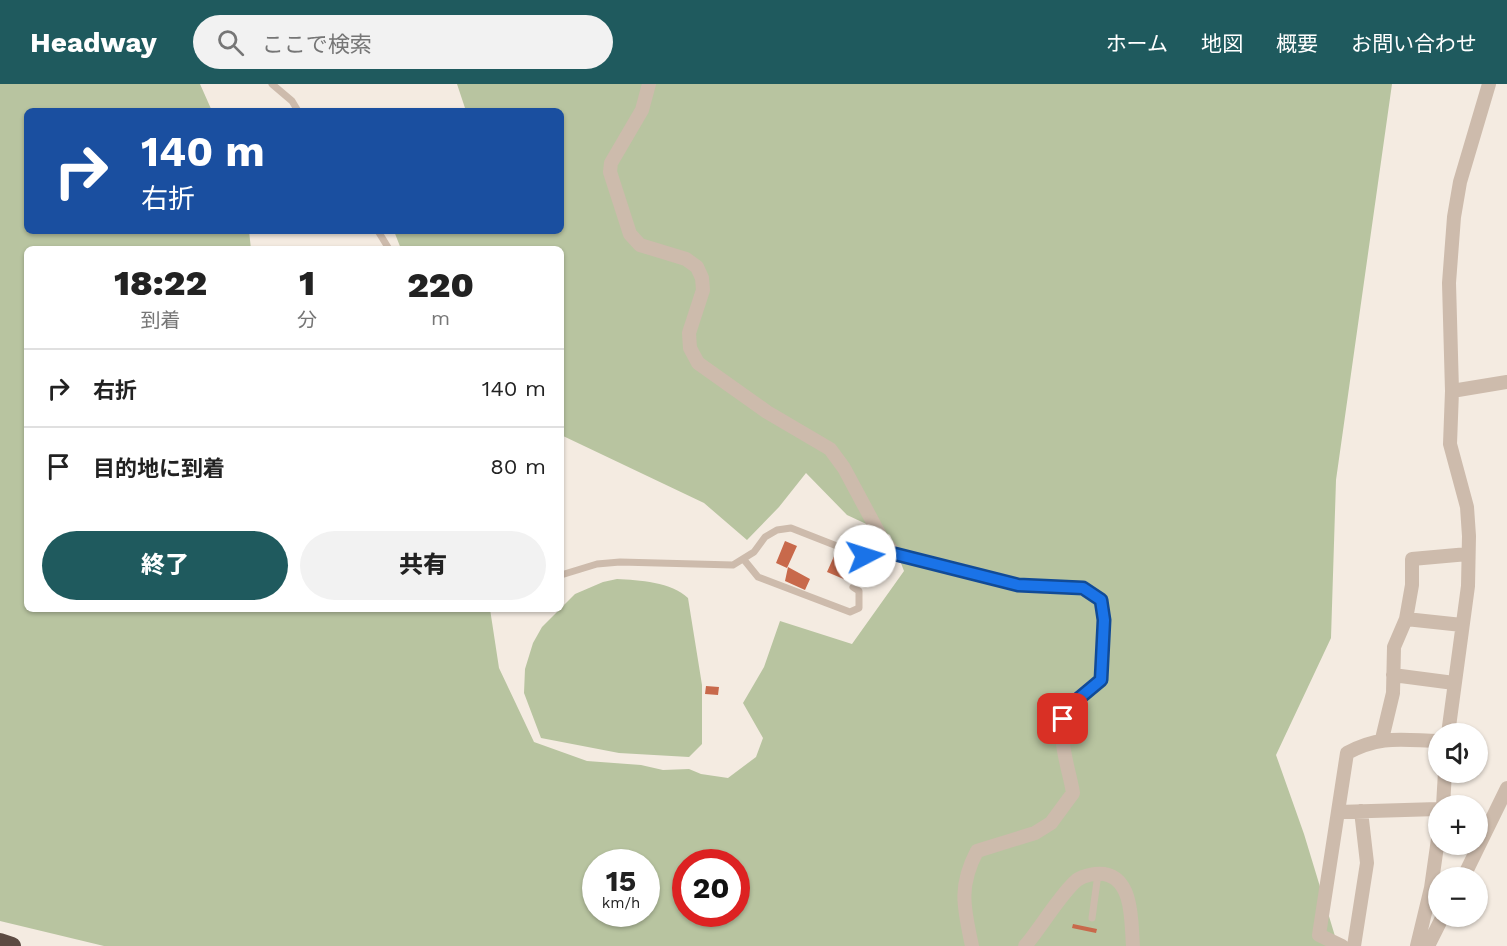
<!DOCTYPE html>
<html lang="ja">
<head>
<meta charset="utf-8">
<style>
	:root { --surface:#fff; --page:#f2f2f2; --text:#222; --muted:#767676; --line:#e0e0e0; --accent:#1f5a5e }
	body { margin:0; font-family:"Work Sans","Noto Sans JP",sans-serif; background:var(--page); color:var(--text); height:100vh; display:flex; flex-direction:column; font-size:22px; white-space:nowrap }
	* { box-sizing:border-box; margin:0 }
	p { font-size:20px; color:var(--muted) }
	.icon { flex:none; width:33px; height:33px; fill:none; stroke:currentColor; stroke-width:2; stroke-linecap:round; stroke-linejoin:round }
	.map { position:relative; flex:1; overflow:hidden }
	.side { position:absolute; left:24px; top:162px; width:540px; height:366px; display:flex; flex-direction:column; background:var(--surface); border-radius:9px; box-shadow:0 2px 4px #0004 }
	.side>* { flex:none }
	.guide { position:absolute; left:24px; top:24px; width:540px; height:126px; border-radius:9px; box-shadow:0 2px 4px #0004; background:#1a4fa0; color:#fff; overflow:hidden }
	.buttons { position:absolute; left:1428px; top:639px; display:grid; gap:12px }
	.buttons a { display:grid; place-items:center; width:60px; height:60px; border-radius:50%; background:var(--surface); box-shadow:0 2px 4px #0004; font-size:30px }
	.speed { position:absolute; left:582px; top:765px; display:flex; gap:12px; font-size:30px; font-weight:700; text-align:center }
	.speed>* { display:grid; place-content:center; width:78px; height:78px; border-radius:50%; background:var(--surface); box-shadow:0 2px 4px #0004; line-height:1 }
	.speed small { font-size:15px; font-weight:400 }
	.speed .limit { border:9px solid #d22; background:#fff; color:#111 }
	.pin { position:absolute; display:grid; place-items:center; width:51px; height:51px; color:#fff; margin:-26px; border-radius:12px; box-shadow:0 3px 9px #0006 }
	.me { position:absolute; width:66px; margin:-33px; rotate:85deg; stroke-linejoin:round; filter:drop-shadow(0 0 4px #0008) }
	.turn { display:flex; align-items:center; gap:21px; height:126px; padding:0 18px; font-size:27px }
	.turn .icon { width:78px; height:78px; stroke-width:2.5 }
	.turn b { display:block; font-size:42px; line-height:51px }
	.eta { display:flex; justify-content:space-evenly; align-items:center; height:102px; text-align:center }
	.eta b { font-size:36px; font-weight:800; line-height:42px }
	.cta { display:flex; gap:12px; margin-top:auto; padding:12px 18px }
	.cta a { flex:1; height:69px; border-radius:36px; background:var(--accent); color:#fff; font-size:24px; font-weight:800; line-height:69px; text-align:center }
	.cta a+a { background:var(--page); color:var(--text) }
	ul { padding:0; list-style:none }
	li { display:flex; align-items:center; gap:18px; height:78px; padding:0 18px; border-top:2px solid var(--line) }
	li div { flex:1 }
	li b { display:block; font-size:22px }
	li em { font-style:normal }
	header { display:flex; align-items:center; gap:36px; box-sizing:border-box; height:84px; padding:0 30px; background:var(--accent); color:#fff }
	header strong { font-size:28px }
	nav { display:flex; gap:33px; margin-inline-start:auto; font-size:21px }
	.search { width:420px; height:54px; background:var(--page); display:flex; align-items:center; gap:15px; box-sizing:border-box; padding:0 21px; border-radius:33px; color:var(--muted); font-size:22px }
	.map>svg:first-child { display:block }
	.green { fill:#b8c4a0; fill-rule:evenodd }
	.building { fill:#c8694b }
	.lines { fill:none; stroke-linecap:round; stroke-linejoin:round }
	.lane { stroke:#cdbbac; stroke-width:7 }
	.street { stroke:#cdbbac; stroke-width:14 }
	.highway { stroke:#5c4a42; stroke-width:18 }
	.route-casing { stroke:#114b97; stroke-width:15 }
	.route { stroke:#1a73e8; stroke-width:10 }
</style>
</head>
<body>
<header>
<strong>Headway</strong>
<div class="search"><svg class="icon" aria-label="search" viewBox="0 0 24 24"><circle cx="10" cy="10" r="6"/><path d="M15 15l6 6"/></svg>ここで検索</div>
<nav><a>ホーム</a><a>地図</a><a>概要</a><a>お問い合わせ</a></nav>
</header>
<div class="map">
<svg width="1507" height="862" viewBox="0 0 1507 862">
	<rect width="100%" height="100%" fill="#f4ebe1"/>
	<path class="green" d="M0 0H200L212 27H27V147H249L251 165H27V525H490L499 584 534 658 587 677 641 681 663 686 689 685 701 690 728 694 756 673 763 654 743 619 764 583 780 537 852 560 904 487 890 451 847 431 806 389 779 423 747 456 704 419 561 351V165H401L394 147H561V27H466L457 0H1392L1336 396 1331 554 1276 671 1304 750 1338 862H104L0 837ZM596 778H646V830H596ZM686 778H736V830H686Z
		M617 495C639 496 672 498 688 514L702 601V660L689 673 619 669 541 654 524 609 525 585 533 559 542 543 575 510 603 498Z"/>
	<path class="building" d="M785 457 797 462 787 484 776 479Z
		M835 470 854 478 846 496 827 488Z
		M788 483 810 495 805 506 785 497Z
		M706 602 719 603 718 611 705 610Z
		M1073 840 1097 845 1096 849 1072 844Z"/>
	<g class="lines">
		<path class="lane" d="M272 0 292 17 298 27
			M378 147 389 165
			M745 477 758 493 850 528 859 524V507L853 503
			M561 491 597 480 620 478 733 481 754 468 765 453 777 446 791 444 865 473 894 470
			M1092 834 1098 790"/>
		<path class="street" d="M649 0 642 26 611 79 610 88 630 150 640 161 686 175 697 183 702 194 703 206 689 249 690 264 698 279 767 328 830 365 844 384 882 455 895 470 1018 501 1083 504 1101 516 1104 536 1101 596C1091 604 1079 612 1071 621 1052 644 1069 682 1073 709L1051 739 1035 749 977 767C958 803 964 824 972 862
			M1452 307 1507 298
			M1406 535 1462 541
			M1393 591 1454 599
			M1448 650 1468 502 1469 452 1467 423 1450 360 1452 307 1449 199 1454 133 1460 98 1489 0
			M1382 655 1393 609 1394 563 1406 535 1412 501V475L1468 470
			M1443 722 1445 688
			M1338 728 1438 725
			M1463 794 1507 704
			M1025 862C1040 845 1061 809 1077 796 1084 791 1096 789 1104 790 1134 795 1131 839 1133 862
			M1342 862 1319 851 1347 669C1381 651 1401 656 1438 657
			M1354 862 1367 779 1361 727
			M1417 862 1431 804 1438 755
			M1428 862 1443 832"/>
		<path class="highway" d="M0 858 12 862"/>
	</g>
	<g class="lines">
		<defs>
			<path id="route" d="M865 472 895 470 1018 501 1083 504 1101 516 1104 536 1101 596 1071 621 1063 635"/>
		</defs>
		<use href="#route" class="route-casing"/>
		<use href="#route" class="route"/>
	</g>
</svg>
<div class="buttons">
<a><svg class="icon" aria-label="sound" viewBox="0 0 24 24"><path d="M4 9h4l5-4v14l-5-4H4zM17 9q2 3 0 6"/></svg></a>
<a>+</a>
<a>−</a>
</div>
<div class="speed"><div>15<small>km/h</small></div><div class="limit">20</div></div>
<div class="pin" style="left:1063px;top:635px;background:#d93025"><svg class="icon" aria-label="arrive" viewBox="0 0 24 24"><path d="M6 21V4h12l-3 4 3 4H6"/></svg></div>
<svg class="me" style="left:865px;top:472px" viewBox="-20 -20 40 40"><circle r="19" fill="#fff"/><path d="M0-13L10 11 0 6-10 11z" fill="#1a73e8"/></svg>
<div class="guide">
<div class="turn"><svg class="icon" aria-label="right" viewBox="0 0 24 24"><path d="M7 20v-9h11M14 6l5 5-5 5"/></svg><div><b>140 m</b>右折</div></div>
</div>
<section class="side">
<div class="eta">
<div><b>18:22</b><p>到着</p></div>
<div><b>1</b><p>分</p></div>
<div><b>220</b><p>m</p></div>
</div>
<ul>
<li><svg class="icon" aria-label="right" viewBox="0 0 24 24"><path d="M7 20v-9h11M14 6l5 5-5 5"/></svg><div><b>右折</b></div><em>140 m</em></li>
<li><svg class="icon" aria-label="arrive" viewBox="0 0 24 24"><path d="M6 21V4h12l-3 4 3 4H6"/></svg><div><b>目的地に到着</b></div><em>80 m</em></li>
</ul>
<div class="cta"><a>終了</a><a>共有</a></div>
</section>
</div>
</body>
</html>
